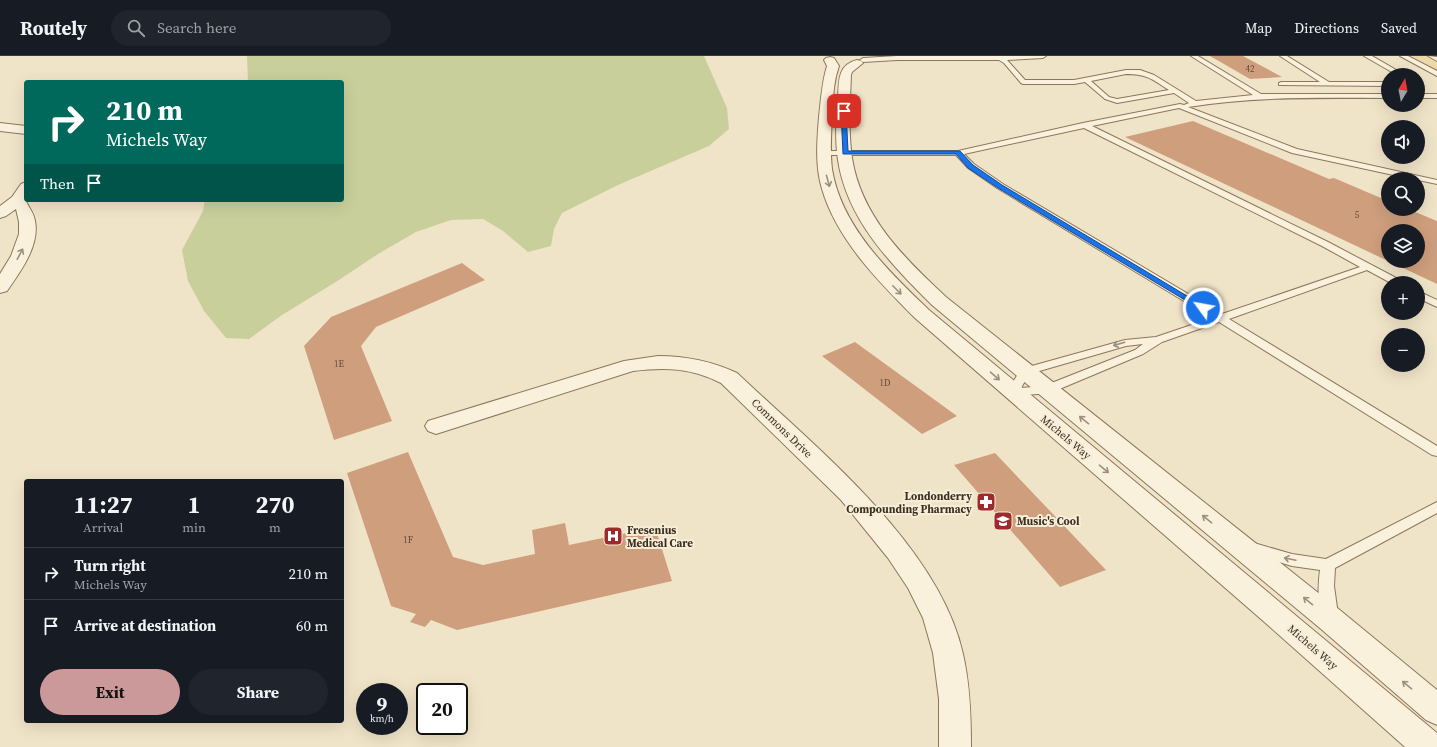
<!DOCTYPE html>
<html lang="en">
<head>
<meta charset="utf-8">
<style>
	:root { --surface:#171b24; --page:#20242c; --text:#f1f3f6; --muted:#9ea1a6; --line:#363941; --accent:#cc999b }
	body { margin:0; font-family:"Source Serif 4",serif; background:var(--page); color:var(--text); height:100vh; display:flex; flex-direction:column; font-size:15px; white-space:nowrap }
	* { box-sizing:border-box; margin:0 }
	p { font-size:13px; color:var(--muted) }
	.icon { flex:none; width:22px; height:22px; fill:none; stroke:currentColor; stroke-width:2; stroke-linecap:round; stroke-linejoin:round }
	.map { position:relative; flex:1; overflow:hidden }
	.side { position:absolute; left:24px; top:423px; width:320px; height:244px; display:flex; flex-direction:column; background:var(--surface); border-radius:4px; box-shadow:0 4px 16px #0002 }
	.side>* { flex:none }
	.hud { position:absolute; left:24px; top:24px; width:320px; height:122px; border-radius:4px; box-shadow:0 4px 16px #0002; background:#00695c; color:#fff; overflow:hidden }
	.needle { width:26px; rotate:10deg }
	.fabs { position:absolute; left:1381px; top:12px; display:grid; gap:8px }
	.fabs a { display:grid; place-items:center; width:44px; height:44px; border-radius:50%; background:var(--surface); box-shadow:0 4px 16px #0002; font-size:20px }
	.speed { position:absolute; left:356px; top:627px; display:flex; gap:8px; font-size:20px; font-weight:700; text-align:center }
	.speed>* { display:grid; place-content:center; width:52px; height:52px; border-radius:50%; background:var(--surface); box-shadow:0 4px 16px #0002; line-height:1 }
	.speed small { font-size:10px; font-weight:400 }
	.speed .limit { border:2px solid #111; border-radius:6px; background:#fff; color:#111 }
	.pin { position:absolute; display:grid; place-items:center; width:34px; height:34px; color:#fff; margin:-17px; border-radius:8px; box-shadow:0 2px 6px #0006 }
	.me { position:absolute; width:44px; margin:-22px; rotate:302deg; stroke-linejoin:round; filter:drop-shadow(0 0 3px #0008) }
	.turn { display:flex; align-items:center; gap:14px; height:84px; padding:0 16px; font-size:18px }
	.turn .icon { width:52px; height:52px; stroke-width:2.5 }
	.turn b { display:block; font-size:28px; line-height:34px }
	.then { display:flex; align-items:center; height:38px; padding:0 16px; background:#0003; gap:8px; font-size:15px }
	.eta { display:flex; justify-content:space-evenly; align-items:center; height:68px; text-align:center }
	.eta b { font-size:24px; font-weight:700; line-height:28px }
	.button { display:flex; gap:8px; margin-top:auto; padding:8px 16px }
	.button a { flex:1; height:46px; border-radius:24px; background:var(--accent); color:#111; font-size:16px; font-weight:700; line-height:46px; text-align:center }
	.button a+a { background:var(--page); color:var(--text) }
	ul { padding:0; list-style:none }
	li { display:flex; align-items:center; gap:12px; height:52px; padding:0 16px; border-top:1px solid var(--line) }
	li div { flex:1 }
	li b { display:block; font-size:15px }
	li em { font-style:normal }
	header { display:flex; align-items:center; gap:24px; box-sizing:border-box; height:56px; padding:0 20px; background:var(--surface); border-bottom:1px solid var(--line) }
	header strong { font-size:19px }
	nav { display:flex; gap:22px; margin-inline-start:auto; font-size:14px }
	.search { width:280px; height:36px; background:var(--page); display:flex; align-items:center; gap:10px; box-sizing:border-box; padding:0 14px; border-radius:22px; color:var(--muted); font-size:15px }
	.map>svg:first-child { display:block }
	.green { fill:#c9cf9b }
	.sand { fill:#ecd9a5 }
	.building { fill:#cf9f7d }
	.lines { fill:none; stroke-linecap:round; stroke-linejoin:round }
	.service-casing { stroke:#8d765c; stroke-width:2 }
	.minor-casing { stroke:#8d765c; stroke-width:2 }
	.service { fill:#faf1dc; fill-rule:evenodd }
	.minor { fill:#faf1dc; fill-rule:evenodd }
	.oneway { stroke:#9c907e }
	.route { fill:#1a73e8; stroke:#114b97 }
	.labels { text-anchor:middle; stroke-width:4; stroke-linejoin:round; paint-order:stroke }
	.number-label { font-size:9px; fill:#624a37 }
	.street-label { font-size:11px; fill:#3d2e20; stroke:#f7eed8 }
	.poi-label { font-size:11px; font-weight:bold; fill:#3d2e20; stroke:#f7eed8; text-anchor:start }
</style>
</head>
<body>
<header>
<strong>Routely</strong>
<div class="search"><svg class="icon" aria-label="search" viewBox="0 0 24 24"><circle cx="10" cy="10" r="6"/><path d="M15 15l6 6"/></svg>Search here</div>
<nav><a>Map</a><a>Directions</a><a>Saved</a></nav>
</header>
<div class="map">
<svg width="1437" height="691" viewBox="0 0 1437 691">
	<rect width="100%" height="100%" fill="#f0e4c8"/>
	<path class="green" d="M247 0H704L727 52 729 73 709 90 618 129 562 157 554 173 551 190 528 196 503 175 483 163 451 164 416 176 378 198 339 224 282 259 249 283 226 282 204 255 188 225 182 194 203 155 205 144H342V26H248Z"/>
	<path class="sand" d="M1411 0H1437V14Z"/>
	<path class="building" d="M1210 0H1243L1282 21 1250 23Z
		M1193 65 1329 123 1334 122 1388 145V153H1408L1437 165V228L1388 205H1418V175H1388V205L1125 81Z
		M462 207 485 224 376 271 361 290 392 365 334 384 304 290 331 261Z
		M855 286 957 360 922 378 822 300Z
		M408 396 453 501 483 509 535 498 532 474 565 467 569 489 655 471 672 525 457 574 431 564 425 571 410 566 416 558 391 550 347 417Z
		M995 397 1106 514 1060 531 954 409Z"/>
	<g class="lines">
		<defs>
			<path id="service" d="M897 0H1046L1043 2 1007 4 1025 24H1074L1126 14H1140L1154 19 1196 45 1253 39 1191 0H1198L1261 38H1388V42C1320 42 1256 40 1188 51L1297 93 1437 124V128L1418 124V123H1412L1292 97 1179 52 1092 70 1328 186 1402 225 1403 227H1391L1367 214 1229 263 1437 390V400L1432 399 1219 266 1162 286 1143 298 1050 337 1013 340 1009 339 1007 336 1021 313 1125 284 1156 281 1212 262 997 132 968 112 956 99H825L821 97 825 95H958L1083 67 1180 48 1184 49 1189 47 1174 37 1117 47 1105 43 1085 26 1074 28H1023L1021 27 1004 7 999 4H897L863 6 860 4 863 2ZM1126 18C1147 18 1152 23 1169 34L1117 43 1109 41 1091 25ZM1084 72 1322 190 1360 211 1222 258 1003 128 974 108 964 98ZM1143 288 1135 294 1044 330 1021 332 1029 318 1126 290Z
				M1280 0H1287L1329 26H1388V30L1279 29V27L1281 26H1320Z
				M1364 0H1372L1405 19H1397Z
				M1400 0H1408L1437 15V20Z
				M1428 0 1437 1V5Z
				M1418 38H1437V42H1418Z
				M1418 235 1437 244V251L1418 242Z
				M1437 446V457L1335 512 1334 530 1338 559 1336 564 1330 566 1324 564C1317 549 1318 529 1320 514L1292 510 1249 497 1247 493 1249 489 1254 487 1292 498 1326 503Z"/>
			<path id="minor" d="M830 1 834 2 839 10C833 27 833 44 832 61 831 78 830 96 832 113 841 170 889 216 929 254L1437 677V691H1405L1269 570 915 262C879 226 837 184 822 133 815 110 817 85 819 61 821 43 822 26 827 10L824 4 826 2Z
				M857 4 861 5 863 7 852 16 851 19C850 46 848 74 852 102 861 160 904 202 946 241L1341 555 1437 634V669L1426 664 1321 573 932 249C891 208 847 164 838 104 835 84 836 63 838 43 839 26 837 9 857 4Z
				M0 67 26 70V78L0 75Z
				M26 126C26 132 25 140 26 145 29 152 34 157 35 165 40 190 20 216 7 235L0 237V218L11 200 19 178V166L16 153 6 160 0 162V150L12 141 21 128Z
				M658 300C686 300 711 305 737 317 815 391 939 489 963 598 970 629 971 659 971 691H939V643L933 597 923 562 908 532 888 502 841 444 721 327C691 312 667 311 633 315L436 378 428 375 425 370 428 365 624 305Z"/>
		</defs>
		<use href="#service" class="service-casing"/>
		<use href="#minor" class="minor-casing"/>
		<use href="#service" class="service"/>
		<use href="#minor" class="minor"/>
	</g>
	<defs><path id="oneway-shaft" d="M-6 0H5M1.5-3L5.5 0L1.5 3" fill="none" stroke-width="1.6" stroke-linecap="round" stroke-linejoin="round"/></defs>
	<g class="oneway">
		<use href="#oneway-shaft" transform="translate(828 125) rotate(75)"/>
		<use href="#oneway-shaft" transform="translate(20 198) rotate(-62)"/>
		<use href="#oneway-shaft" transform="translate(897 234) rotate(45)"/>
		<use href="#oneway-shaft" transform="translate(1119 288) rotate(164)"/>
		<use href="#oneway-shaft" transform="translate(995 320) rotate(41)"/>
		<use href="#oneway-shaft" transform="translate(1084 364) rotate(-141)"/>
		<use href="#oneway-shaft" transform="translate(1104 413) rotate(40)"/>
		<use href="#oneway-shaft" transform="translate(1207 463) rotate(-141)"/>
		<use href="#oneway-shaft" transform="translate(1290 503) rotate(-168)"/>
		<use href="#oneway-shaft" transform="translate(1308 545) rotate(-141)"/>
		<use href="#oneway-shaft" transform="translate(1407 629) rotate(-140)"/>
	</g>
	<path class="route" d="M844 53 846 55 848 95H960L973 109 1002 129 1207 252 1203 254 1200 253 998 132 968 112 956 98H843L841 55Z"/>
	<defs>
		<symbol id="pharmacy-square" viewBox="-11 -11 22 22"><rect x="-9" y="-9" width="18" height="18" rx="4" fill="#9e2a2b" stroke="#f7eed8"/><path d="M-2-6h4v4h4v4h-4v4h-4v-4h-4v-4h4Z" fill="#fff"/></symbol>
		<symbol id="school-square" viewBox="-11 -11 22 22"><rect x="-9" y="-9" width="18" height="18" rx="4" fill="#9e2a2b" stroke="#f7eed8"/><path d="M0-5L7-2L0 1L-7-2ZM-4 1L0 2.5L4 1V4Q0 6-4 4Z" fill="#fff"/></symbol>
		<symbol id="hospital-square" viewBox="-11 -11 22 22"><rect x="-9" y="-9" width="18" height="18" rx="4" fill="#9e2a2b" stroke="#f7eed8"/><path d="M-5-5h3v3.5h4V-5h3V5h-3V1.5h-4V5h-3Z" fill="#fff"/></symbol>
	</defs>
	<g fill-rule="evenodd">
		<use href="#pharmacy-square" x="975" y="435" width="22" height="22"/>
		<use href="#school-square" x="992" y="454" width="22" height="22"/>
		<use href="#hospital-square" x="602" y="469" width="22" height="22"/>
	</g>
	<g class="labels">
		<g class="number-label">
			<text x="1250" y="16">42</text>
			<text x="1357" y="162">5</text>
			<text x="339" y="311">1E</text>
			<text x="885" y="330">1D</text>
			<text x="408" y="487">1F</text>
		</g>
		<g class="street-label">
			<text transform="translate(782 372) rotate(44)" y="4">Commons Drive</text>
			<text transform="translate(1066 381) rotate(40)" y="4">Michels Way</text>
			<text transform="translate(1313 591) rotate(41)" y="4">Michels Way</text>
		</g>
		<g class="poi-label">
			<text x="972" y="444" text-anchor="end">Londonderry<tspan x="972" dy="13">Compounding Pharmacy</tspan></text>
			<text x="1017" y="469">Music's Cool</text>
			<text x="627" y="478">Fresenius<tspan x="627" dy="13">Medical Care</tspan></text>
		</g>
	</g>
</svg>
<div class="fabs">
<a><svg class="needle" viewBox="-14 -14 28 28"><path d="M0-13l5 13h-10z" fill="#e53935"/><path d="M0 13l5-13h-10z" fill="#9ea1a6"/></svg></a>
<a><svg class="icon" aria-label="sound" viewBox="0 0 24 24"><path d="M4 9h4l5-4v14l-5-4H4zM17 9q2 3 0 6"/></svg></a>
<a><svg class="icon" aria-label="search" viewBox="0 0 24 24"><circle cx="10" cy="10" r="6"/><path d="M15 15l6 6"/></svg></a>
<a><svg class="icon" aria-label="layers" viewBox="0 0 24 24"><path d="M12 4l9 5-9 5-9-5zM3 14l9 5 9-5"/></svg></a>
<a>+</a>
<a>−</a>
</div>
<div class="speed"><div>9<small>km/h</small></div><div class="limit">20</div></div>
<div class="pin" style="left:844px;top:55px;background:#d93025"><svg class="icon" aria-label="arrive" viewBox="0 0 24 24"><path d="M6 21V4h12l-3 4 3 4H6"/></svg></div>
<svg class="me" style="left:1203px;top:252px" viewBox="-20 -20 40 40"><circle r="17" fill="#1a73e8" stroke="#fff" stroke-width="3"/><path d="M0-11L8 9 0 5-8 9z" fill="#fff"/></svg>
<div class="hud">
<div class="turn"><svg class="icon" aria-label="right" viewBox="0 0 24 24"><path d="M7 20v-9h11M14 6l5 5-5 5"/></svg><div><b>210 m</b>Michels Way</div></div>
<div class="then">Then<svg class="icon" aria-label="arrive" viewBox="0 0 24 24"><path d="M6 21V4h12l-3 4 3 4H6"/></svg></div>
</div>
<section class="side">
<div class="eta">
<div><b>11:27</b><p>Arrival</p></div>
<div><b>1</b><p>min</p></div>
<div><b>270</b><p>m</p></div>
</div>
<ul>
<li><svg class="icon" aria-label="right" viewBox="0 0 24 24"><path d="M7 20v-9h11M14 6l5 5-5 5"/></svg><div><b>Turn right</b><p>Michels Way</p></div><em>210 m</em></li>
<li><svg class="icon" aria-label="arrive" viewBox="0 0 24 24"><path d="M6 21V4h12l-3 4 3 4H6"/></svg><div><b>Arrive at destination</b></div><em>60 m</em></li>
</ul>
<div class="button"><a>Exit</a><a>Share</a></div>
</section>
</div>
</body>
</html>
